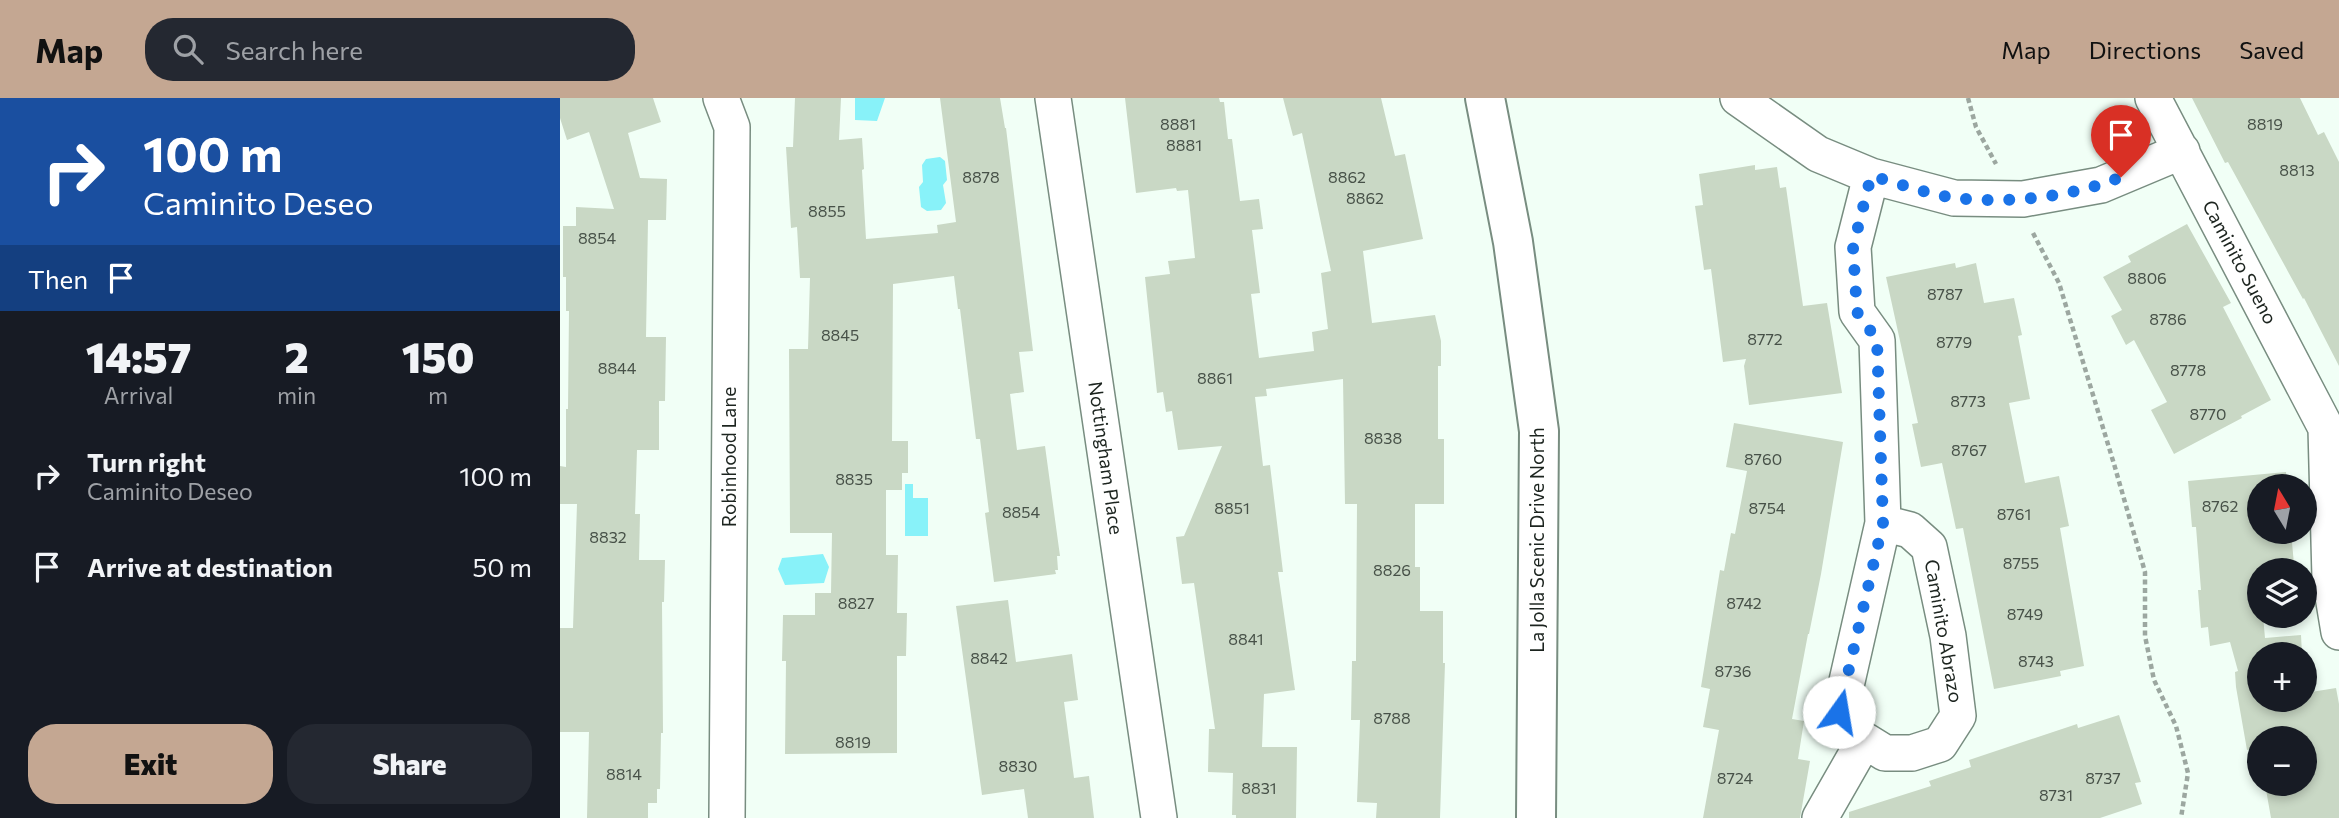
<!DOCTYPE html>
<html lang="en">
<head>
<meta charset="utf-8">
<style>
	:root { --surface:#171b24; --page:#242831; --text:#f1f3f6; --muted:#9ea1a6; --accent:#c4a792 }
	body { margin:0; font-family:Commissioner,sans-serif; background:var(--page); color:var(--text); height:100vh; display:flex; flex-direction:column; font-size:26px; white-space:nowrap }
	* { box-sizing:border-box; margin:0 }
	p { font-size:23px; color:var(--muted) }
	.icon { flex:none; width:38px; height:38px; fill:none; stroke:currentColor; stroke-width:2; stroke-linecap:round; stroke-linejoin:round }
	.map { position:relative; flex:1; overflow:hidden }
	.sheet { display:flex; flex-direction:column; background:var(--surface); width:560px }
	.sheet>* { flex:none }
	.banner { background:#1a4fa0; color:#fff; overflow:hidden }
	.needle { width:46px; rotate:350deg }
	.controls { position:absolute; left:1687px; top:376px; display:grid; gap:14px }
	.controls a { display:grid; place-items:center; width:70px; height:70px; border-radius:50%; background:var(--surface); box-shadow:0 4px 10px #0003; font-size:35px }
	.pin { position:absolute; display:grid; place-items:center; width:60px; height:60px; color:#fff; margin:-72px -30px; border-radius:50% 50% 50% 0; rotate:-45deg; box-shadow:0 0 7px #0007 }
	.pin .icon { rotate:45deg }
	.me { position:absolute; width:77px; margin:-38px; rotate:13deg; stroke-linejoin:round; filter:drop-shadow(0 0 5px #0008) }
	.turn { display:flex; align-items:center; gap:24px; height:147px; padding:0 28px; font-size:32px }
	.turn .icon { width:91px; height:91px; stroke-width:2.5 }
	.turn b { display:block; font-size:49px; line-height:60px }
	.then { display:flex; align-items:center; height:66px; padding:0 28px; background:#0003; gap:14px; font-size:26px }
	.eta { display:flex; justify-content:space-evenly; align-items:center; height:119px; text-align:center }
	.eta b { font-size:42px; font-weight:800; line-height:49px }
	.primary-button { display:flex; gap:14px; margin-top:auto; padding:14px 28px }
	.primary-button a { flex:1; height:80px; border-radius:28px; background:var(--accent); color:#111; font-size:28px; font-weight:800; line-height:80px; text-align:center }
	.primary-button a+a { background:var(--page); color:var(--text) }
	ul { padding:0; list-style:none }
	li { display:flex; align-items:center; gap:21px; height:91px; padding:0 28px }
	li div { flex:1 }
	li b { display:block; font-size:26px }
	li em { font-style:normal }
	header { display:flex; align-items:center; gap:42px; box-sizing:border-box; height:98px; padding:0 35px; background:var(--accent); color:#111 }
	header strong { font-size:33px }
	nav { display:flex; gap:38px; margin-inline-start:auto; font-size:24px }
	.search { width:490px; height:63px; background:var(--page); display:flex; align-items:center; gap:18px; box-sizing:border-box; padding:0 24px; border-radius:28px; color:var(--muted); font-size:26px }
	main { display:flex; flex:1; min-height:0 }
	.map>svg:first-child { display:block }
	.water { fill:#88f2f9 }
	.building { fill:#c9d8c5 }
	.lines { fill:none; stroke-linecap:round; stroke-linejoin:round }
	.street-casing { stroke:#788d80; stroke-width:38 }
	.secondary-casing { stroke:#788d80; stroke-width:42 }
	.path { stroke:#9ca7a0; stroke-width:4.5; stroke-dasharray:5 3.5; stroke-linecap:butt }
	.street { stroke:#fff; stroke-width:35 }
	.secondary { stroke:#fff; stroke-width:38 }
	.route { stroke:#1a73e8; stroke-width:12; stroke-dasharray:0 21.6 }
	.labels { text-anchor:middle; stroke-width:5; stroke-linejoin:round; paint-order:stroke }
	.number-label { font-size:16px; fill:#475148 }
	.street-label { font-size:19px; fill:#1c241f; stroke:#fff }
</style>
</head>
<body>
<header>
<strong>Map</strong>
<div class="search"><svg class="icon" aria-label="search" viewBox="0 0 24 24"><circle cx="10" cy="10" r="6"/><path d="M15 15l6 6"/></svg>Search here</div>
<nav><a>Map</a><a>Directions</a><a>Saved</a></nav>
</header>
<main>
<section class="sheet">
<div class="banner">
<div class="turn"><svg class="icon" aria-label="right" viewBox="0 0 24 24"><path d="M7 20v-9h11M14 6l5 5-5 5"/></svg><div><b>100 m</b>Caminito Deseo</div></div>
<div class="then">Then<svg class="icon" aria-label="arrive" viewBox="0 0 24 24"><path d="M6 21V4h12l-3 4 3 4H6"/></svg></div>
</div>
<div class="eta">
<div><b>14:57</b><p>Arrival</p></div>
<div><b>2</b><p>min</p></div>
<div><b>150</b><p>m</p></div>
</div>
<ul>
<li><svg class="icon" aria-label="right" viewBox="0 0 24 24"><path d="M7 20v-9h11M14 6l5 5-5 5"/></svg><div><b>Turn right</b><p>Caminito Deseo</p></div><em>100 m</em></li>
<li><svg class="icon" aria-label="arrive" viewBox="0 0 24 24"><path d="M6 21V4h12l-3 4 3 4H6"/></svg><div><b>Arrive at destination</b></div><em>50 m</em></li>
</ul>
<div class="primary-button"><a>Exit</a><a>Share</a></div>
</section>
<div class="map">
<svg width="1779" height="720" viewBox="0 0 1779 720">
	<rect width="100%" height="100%" fill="#f1fff6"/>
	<path class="water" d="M295 0H325L317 23 295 22Z
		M380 59 385 63 387 82 383 87 386 105 381 112 367 113 361 109 359 89 363 84 362 67 366 61Z
		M345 386H353V400H368V438H345Z
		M263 456 269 469 264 485 225 487 218 471 222 460Z"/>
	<path class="building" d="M0 0H93L101 24 68 35 80 80 107 81 106 122H88L86 239H106L105 303H99V352H77L75 416H80L79 462H105L104 504H102L103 635H101L100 691H97V705H88V720H27L29 634H0V530H13L17 406H0V368L6 369V311H8L9 213H6V179H3V128H16V109L54 111 29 34 7 42 0 20Z
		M235 0H281L279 42 302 40 304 71 302 72 306 141 378 135 377 127 396 124 380 0H440L445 30H446L473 253 459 254 464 294 450 296 457 352 485 348 500 458H497L498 472H495L496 476 434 484 425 415 429 414 420 341H416L400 211H398L394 178 333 186 332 343H348V375H342V392H326V457H338L337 515H347L346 558H337V655L225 656 226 563H222L223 517H255V495H271L272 435H230L229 251H248L250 180H240L237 129 231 130 226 49H233Z
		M565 0H659L660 4H664L668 41H672L680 103 699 101 703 131 692 132 700 195 691 196 699 260 754 253 752 234 768 231 761 175 771 173 742 35 733 38 723 0H821L835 58 845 56 863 141 803 153 812 225 875 217 881 243V268H878V341H884V406H855V469H860V513H883V565H885L880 720H816L817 705 797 704 800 622H791L792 563H796L797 406H785L783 281 706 291 707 298 695 299 703 368 710 367 723 474H718L735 592 704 596 702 649H737L736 720H676V717H672L673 675 648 674 649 631H655L634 485 622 486 616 439 624 438 662 348 618 352 612 313 606 314 603 294 597 295 585 179 610 176 608 163 635 160 628 92 617 93 616 90 576 95Z
		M1632 0H1740L1758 37 1764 34 1779 64V268L1744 200 1743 201 1668 64 1665 65Z
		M1195 67V72L1217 69 1220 90 1226 89 1243 208 1267 205 1282 295 1189 307 1184 268 1186 261 1163 264 1151 171 1144 172 1135 108 1143 107 1139 76Z
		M1627 126 1671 205 1663 209 1711 302 1681 318 1682 320 1614 356 1591 312 1607 304 1574 242 1566 247 1551 218 1562 212 1543 179 1571 164 1568 158Z
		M1395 165 1396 170 1416 165 1424 205 1454 200 1462 237 1458 238 1470 301 1449 305 1465 385 1499 378 1509 428 1500 430 1524 568 1500 573 1501 578 1434 591 1403 430 1396 431 1382 365 1361 369 1352 326 1358 325 1326 179Z
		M1174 325 1283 344 1261 476 1249 536H1248L1232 621 1244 623 1238 661 1250 663 1240 720H1143L1159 632 1143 629 1150 591 1141 589 1160 472 1164 473 1171 435 1175 436 1187 373 1166 369Z
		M1726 374 1727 388H1699V434H1731L1734 466 1699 470V518H1703L1705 540 1741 537 1742 556H1699V602H1745V589V595L1776 590 1779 606V720H1711L1705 686H1745V640H1699V656L1698 650 1687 652 1676 589 1675 574 1678 573 1670 544 1650 548 1648 529 1641 530 1638 492H1641L1636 429H1632L1628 383Z
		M448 502 456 564 512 556 518 602 504 604 514 680 529 678 534 720H468L464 691 422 697 396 508Z
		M1559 617 1581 684 1575 685 1582 706 1540 720H1289V714L1371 688 1369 683 1411 669 1409 662 1517 626 1518 630Z"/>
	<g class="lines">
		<defs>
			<path id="street" d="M161 0 172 29 167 720
				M493 0 599 720
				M1178 0 1258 56 1311 78 1394 100 1463 101 1541 87 1622 53
				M1593 0 1766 330
				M1311 78 1293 149 1297 214 1317 242 1323 425
				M1779 354 1766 330 1770 480 1779 534
				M1323 425 1350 432 1369 449 1388 538 1398 618 1380 646 1352 655H1325L1291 634 1280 614Z
				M1260 720 1304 643"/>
			<path id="secondary" d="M925 0 953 144 979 333 976 720"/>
		</defs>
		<use href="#street" class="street-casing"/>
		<use href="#secondary" class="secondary-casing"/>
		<path class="path" d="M1408 0 1416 29 1436 66
			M1473 135 1499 185 1554 366 1585 474V538L1594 582 1616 628 1628 675 1621 720"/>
		<use href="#street" class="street"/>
		<use href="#secondary" class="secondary"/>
	</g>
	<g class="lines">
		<path class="route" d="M1279 614 1323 425 1317 242 1297 214 1293 149 1311 78C1338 85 1367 96 1395 100 1447 106 1513 99 1561 79"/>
	</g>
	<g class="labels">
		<g class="number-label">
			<text x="618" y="32">8881</text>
			<text x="1705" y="32">8819</text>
			<text x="624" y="53">8881</text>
			<text x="1737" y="78">8813</text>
			<text x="421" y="85">8878</text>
			<text x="787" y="85">8862</text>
			<text x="805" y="106">8862</text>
			<text x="267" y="119">8855</text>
			<text x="37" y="146">8854</text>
			<text x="1587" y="186">8806</text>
			<text x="1385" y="202">8787</text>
			<text x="1608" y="227">8786</text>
			<text x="280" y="243">8845</text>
			<text x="1205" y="247">8772</text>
			<text x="1394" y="250">8779</text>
			<text x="57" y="276">8844</text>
			<text x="1628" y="278">8778</text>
			<text x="655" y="286">8861</text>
			<text x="1408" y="309">8773</text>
			<text x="1648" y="322">8770</text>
			<text x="823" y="346">8838</text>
			<text x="1409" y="358">8767</text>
			<text x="1203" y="367">8760</text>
			<text x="294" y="387">8835</text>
			<text x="1660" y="414">8762</text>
			<text x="672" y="416">8851</text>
			<text x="1207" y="416">8754</text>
			<text x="461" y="420">8854</text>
			<text x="1454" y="422">8761</text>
			<text x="48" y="445">8832</text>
			<text x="1461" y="471">8755</text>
			<text x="832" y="478">8826</text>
			<text x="296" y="511">8827</text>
			<text x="1184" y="511">8742</text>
			<text x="1465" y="522">8749</text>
			<text x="686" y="547">8841</text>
			<text x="429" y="566">8842</text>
			<text x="1476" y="569">8743</text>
			<text x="1173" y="579">8736</text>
			<text x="832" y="626">8788</text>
			<text x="293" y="650">8819</text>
			<text x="458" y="674">8830</text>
			<text x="64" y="682">8814</text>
			<text x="1175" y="686">8724</text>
			<text x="1543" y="686">8737</text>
			<text x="699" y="696">8831</text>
			<text x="1496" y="703">8731</text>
		</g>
		<g class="street-label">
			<text transform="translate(1680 164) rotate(62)" y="7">Caminito Sueno</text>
			<text transform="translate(169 359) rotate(-90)" y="7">Robinhood Lane</text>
			<text transform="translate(546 360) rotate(82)" y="7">Nottingham Place</text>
			<text transform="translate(977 442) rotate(-90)" y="7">La Jolla Scenic Drive North</text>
			<text transform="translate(1384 533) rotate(80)" y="7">Caminito Abrazo</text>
		</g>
	</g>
</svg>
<div class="controls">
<a><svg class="needle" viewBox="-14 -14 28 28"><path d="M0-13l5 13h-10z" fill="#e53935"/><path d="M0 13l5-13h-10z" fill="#9ea1a6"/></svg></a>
<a><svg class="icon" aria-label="layers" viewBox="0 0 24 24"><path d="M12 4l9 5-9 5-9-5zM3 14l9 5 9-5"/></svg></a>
<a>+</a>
<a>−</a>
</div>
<div class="pin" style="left:1561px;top:79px;background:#d93025"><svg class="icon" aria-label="arrive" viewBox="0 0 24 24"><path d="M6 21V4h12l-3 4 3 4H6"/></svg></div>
<svg class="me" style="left:1279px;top:614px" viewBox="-20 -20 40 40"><circle r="19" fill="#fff"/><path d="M0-13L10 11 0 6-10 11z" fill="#1a73e8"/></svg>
</div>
</main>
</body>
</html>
